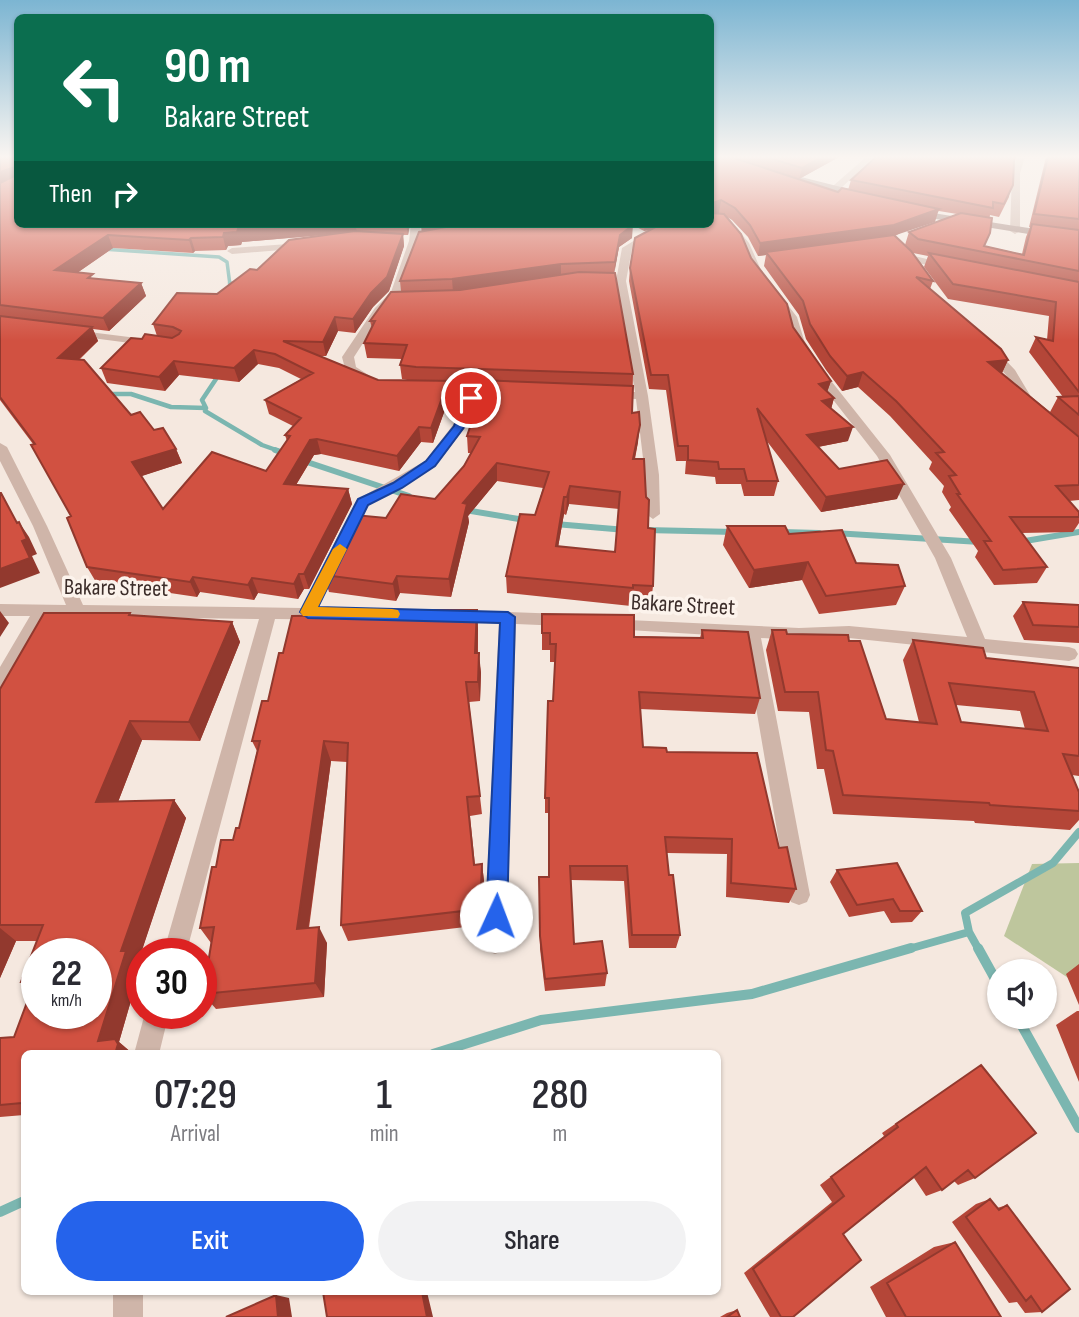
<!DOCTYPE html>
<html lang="en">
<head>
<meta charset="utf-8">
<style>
	:root { --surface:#fff; --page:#f2f2f3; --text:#2b2b33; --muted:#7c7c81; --accent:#2563eb }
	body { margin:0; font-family:"Sofia Sans Condensed",sans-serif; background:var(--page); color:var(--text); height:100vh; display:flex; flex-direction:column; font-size:26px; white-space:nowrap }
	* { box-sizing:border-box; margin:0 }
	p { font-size:23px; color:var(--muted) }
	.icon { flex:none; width:38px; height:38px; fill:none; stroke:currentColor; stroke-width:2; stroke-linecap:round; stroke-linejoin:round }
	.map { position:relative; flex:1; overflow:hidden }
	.drawer { position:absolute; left:21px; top:1050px; width:700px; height:245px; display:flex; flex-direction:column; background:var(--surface); border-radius:10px; box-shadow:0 2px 5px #0004 }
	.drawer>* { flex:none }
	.hud { position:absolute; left:14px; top:14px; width:700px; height:214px; border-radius:10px; box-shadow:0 2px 5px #0004; background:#0b6e4f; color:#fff; overflow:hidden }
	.buttons { position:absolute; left:987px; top:959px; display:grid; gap:14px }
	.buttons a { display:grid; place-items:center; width:70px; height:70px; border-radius:50%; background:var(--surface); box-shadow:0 2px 5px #0004; font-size:35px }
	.speed { position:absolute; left:21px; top:938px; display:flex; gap:14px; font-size:35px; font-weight:700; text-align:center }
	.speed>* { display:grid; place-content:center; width:91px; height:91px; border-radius:50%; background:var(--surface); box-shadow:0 2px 5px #0004; line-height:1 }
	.speed small { font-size:18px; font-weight:400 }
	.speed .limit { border:10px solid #d22; background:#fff; color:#111 }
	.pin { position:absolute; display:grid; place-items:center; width:60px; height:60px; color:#fff; margin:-30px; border:4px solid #fff; border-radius:50%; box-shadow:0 2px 7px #0007 }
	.me { position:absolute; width:77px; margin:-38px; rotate:2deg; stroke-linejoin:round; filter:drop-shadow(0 0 5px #0008) }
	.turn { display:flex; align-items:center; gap:24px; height:147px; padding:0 35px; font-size:32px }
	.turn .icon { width:91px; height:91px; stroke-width:2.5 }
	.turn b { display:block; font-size:49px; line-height:60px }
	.then { display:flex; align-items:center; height:66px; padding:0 35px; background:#0003; gap:14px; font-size:26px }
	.eta { display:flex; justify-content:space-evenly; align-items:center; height:119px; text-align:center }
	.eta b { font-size:42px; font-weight:600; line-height:49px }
	.cta { display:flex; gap:14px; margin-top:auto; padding:14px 35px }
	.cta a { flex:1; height:80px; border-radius:42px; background:var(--accent); color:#fff; font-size:28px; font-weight:600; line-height:80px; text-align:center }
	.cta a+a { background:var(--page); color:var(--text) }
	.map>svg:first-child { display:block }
	.green { fill:#bec69d }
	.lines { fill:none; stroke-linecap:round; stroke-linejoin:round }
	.stream-far4 { stroke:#7bb6b0; stroke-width:3.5 }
	.stream-far3 { stroke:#7bb6b0; stroke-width:4.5 }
	.stream-far2 { stroke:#7bb6b0; stroke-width:6 }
	.stream-far1 { stroke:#7bb6b0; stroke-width:8 }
	.stream { stroke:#7bb6b0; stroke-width:10 }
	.street { fill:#cfb5a9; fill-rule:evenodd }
	.secondary { fill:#a3837a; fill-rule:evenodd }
	.wall { fill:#b44638; fill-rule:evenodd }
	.shaded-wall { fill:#92392e }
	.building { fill:#d15141; stroke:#92392e; stroke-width:2; fill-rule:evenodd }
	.route { fill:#2563eb; stroke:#184099; stroke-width:2 }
	.slow { fill:#f59e0b }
	.labels { text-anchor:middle; stroke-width:7; stroke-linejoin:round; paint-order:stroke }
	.street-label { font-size:23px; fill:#3c2d2a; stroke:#fcf3ec }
</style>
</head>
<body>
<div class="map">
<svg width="1079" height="1317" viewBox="0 0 1079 1317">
	<rect width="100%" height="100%" fill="#f5e8df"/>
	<path class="green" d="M1079 863V985L1004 936 1032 864Z"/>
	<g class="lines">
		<path class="stream-far4" d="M102 249 219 257 227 262 230 285"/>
		<path class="stream-far3" d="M230 283 231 291
			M106 394H131L171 407 206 408 205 411 262 445 279 451
			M206 408 202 400 220 373"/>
		<path class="stream-far2" d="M275 450 286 454
			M301 460 409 496
			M465 510 525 520
			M555 524 626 530
			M645 530 735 532
			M782 532 819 533
			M834 533 980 542
			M1019 542 1079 532"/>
		<path class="stream-far1" d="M969 932 979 950
			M905 950 969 932 965 913 1053 863 1079 832"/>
		<path class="stream" d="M978 948 999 986
			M1017 1017 1079 1128
			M433 1054 541 1020 752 994 911 948
			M0 1212 24 1201"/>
		<path class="street" d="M866 157H874L839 190H833V186Z
			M1017 157H1025L1020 173V231L1015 234 1010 231 1012 173Z
			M718 215 730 220 749 243 761 270 797 317 804 340 824 372 890 455 951 558 985 639 1069 647 1075 649 1078 654 1075 659 1069 661 849 638 799 640 761 638 810 895 807 902 799 905 791 902 788 895 744 637 612 629 606 627 604 623 606 619 799 628 849 626 967 637 935 558 877 456 813 374 792 340 786 317 751 270 741 246 724 224 717 221 710 223V217Z
			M411 224H421L419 241 401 293 383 312 354 357 356 367 376 380 366 383 346 372 342 357 375 308 391 292 409 241Z
			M679 224H696L656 235 632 249 626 281 648 396 659 475 660 514 653 519 646 514 645 475 636 399 610 398 604 394 610 390 635 392 616 281 622 248 650 231Z
			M302 243 307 246 305 248 232 254 227 251 232 248Z
			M910 255 952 265 953 267 948 270 906 260V256Z
			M73 330 153 340 159 343 153 346 69 335V331Z
			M985 347H993L1015 370 1036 405 1034 408H1026L1006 375 983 349Z
			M439 385 498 387 504 391 498 395 478 394 466 426 435 467 369 505 352 537H342L339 534 358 499 425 461 453 425 465 394 435 392 433 389Z
			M0 443 7 447 47 526 83 605 302 608 327 559 335 554 343 559 318 608 420 609 428 615 420 621 275 619 186 954H163L259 619 47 616 6 687 0 689V667L30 616H0V604L66 605 33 526 0 461Z
			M455 610 563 614 571 620 563 626 516 624 506 943 503 951 495 954 487 951 484 943 499 624 449 620 447 616Z
			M145 1013H169L159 1054H134Z
			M113 1292H143V1317H113Z"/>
		<path class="secondary" d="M777 171 865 193 866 195 862 198 774 175Z
			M914 210 1079 236V242L911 215V211Z"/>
	</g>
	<path class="wall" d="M0 157 18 224H410L408 235H403L404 246 389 291 373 307 355 333 338 331 326 356H320L378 380 413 381 402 379 400 365 402 359 367 358 364 343 372 328 370 321 401 291 400 281 422 232 421 224H631L632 238 619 247 614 273 633 374 632 413 638 442 635 459 646 497 653 586 651 604 632 602 631 606 507 593 506 576 535 515 543 488 497 481 468 516 469 522 451 597 400 593 396 601 329 592 324 575 386 518 435 499 464 466 471 453H468L467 436 477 406 475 389 477 384 460 383 461 396 458 405 447 404 433 443 421 442 399 471 321 454 314 455 296 485 348 489 352 504 309 589H304L298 599 258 593 254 600 200 592 197 597 96 582 87 567 71 517 33 444 0 400ZM324 235 257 270 217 294 153 324 157 336 142 339 101 368 107 383 165 391 179 375 239 382 258 364 279 368 301 379 265 400 269 414 293 426 285 435 287 441 266 471 163 509 141 476 182 463 176 449 154 430 131 415 79 360 98 341 93 329 109 331 146 296 141 283 95 279 77 273 113 248 193 253 195 251 226 250 228 246 241 245 242 242ZM569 504 619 509 615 552 558 547 564 514 566 515Z
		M710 157H839L799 179 838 192 848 190 851 180 1014 161 1009 197 999 217 990 215 985 246 1022 254 1026 237 1030 227H1029L1046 157H1079V500L1069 501 1079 512V523L1073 532 1021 533 1047 567 1037 583 994 585 975 557 978 551 949 510 951 507 942 492 944 486 929 469 932 462 890 416 858 387 842 391 826 370 806 339 799 315 764 266 766 255 758 256 748 237 732 220 727 217 793 327 831 381 827 392 834 398 831 409 848 441 818 447 839 469 897 499 821 512 766 440 778 481 774 496H744L741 484H716L715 477 685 474 686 461H676L666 390 649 389 629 281 630 268 650 230 644 231 631 224H710ZM939 211 957 214 909 232 905 245 913 253 928 256 924 267 948 299 1049 316 1047 340 1036 337 1029 352 1063 397H1058L1050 412 1002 373 1008 360 930 289 933 281 895 236Z
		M727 526 789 534 856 563 905 586 896 605 819 614 802 580 749 588 723 545Z
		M1023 602 1079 605V643L1024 640 1013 616Z
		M477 610 478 630V653L481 673 480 701 469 702 482 814 470 816 475 865 482 864 484 881 482 925 348 941 341 925 347 762 331 761 309 928 327 943 324 997 216 1009 203 994 211 943 200 928 216 867 233 840 239 828 257 751 252 741 268 701 283 653 429 614Z
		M130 613 131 615 232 622 240 642 200 741 142 740 118 802 174 800 186 818 138 962 141 966 119 1042 133 1054H24V1115L0 1117V1038L14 1037 32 990 21 982 37 941H16L0 978V689Z
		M702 630 760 698 755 714 640 709 643 747 667 752 779 848 796 889 789 903 726 897 727 854 667 853 669 875 680 935 676 948H629L624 881 571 880 574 944 607 973 605 986 545 991 540 949 539 877H549V813H545V798L553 701 555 662H550V650H542V633L700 638Z
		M772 630 787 634 886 719 919 722 903 660 913 640 986 658 1079 668V776L1072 775 1079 792V820L1070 830 975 823 974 821 833 814 824 769H817L809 712 778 711 766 650ZM956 705 1020 711 1025 729 961 722Z
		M837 870 922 911 912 922 891 923 884 911 849 917 830 882Z
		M1079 964V1005L1066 974Z
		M1077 1011H1079V1082L1056 1025Z
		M981 1065 975 1178 958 1185 954 1181 942 1190 926 1196 914 1178 843 1234 793 1317H770L744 1273 832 1202 820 1185 884 1136 882 1133Z
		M990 1199 997 1208 1007 1205 1042 1312 1025 1313 1017 1302 1009 1303 952 1222 976 1204Z
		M955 1242 1001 1317H886L870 1287 934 1247Z
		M737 1310 740 1317H720L727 1313Z"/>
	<path class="shaded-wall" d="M821 157H839L799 179 802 168Z
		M15 167 18 179 0 185V172Z
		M721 200 719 213 710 216V204Z
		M939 209 935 222 890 237 766 252V255L758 256 760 243Z
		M301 224H355L357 232 242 242 241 245 228 246 226 250 223 237 224 233 238 229Z
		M406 224H410L408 235Z
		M421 224H477L422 234Z
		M645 224H669L644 231Z
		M633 225 632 238 619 247 614 275 615 262 620 235Z
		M403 234 404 246 389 291 373 307 355 333 353 319Z
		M108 235 113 248 61 284 55 270Z
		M191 238 195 251 193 253 189 240Z
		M561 264V278L453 292 452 279Z
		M141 283 146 296 109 331 103 318Z
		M335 317 338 331 326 356 323 342Z
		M92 327 98 341 65 372 58 358Z
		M254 350 258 364 239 382 234 368Z
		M1008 360 1001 375 988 362Z
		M174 361 179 375 165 391 159 377Z
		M863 372 858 387 842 391 847 376Z
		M460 381 461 396 458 405 457 390Z
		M831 381 826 395 819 384Z
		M445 390 447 404 433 443 431 428Z
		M834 398 830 413 822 401Z
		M640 425 638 442 631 476 633 459Z
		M419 427 421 442 399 471 397 456Z
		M853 427 848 441 802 450 807 435Z
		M317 439 321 454 314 455 288 498 284 484 310 440Z
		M176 449 182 463 139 477 132 462Z
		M497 463V481L468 516 469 522 451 597 449 579 463 503Z
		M904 484 897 499 821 512 826 497Z
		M570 486 569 504 566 515 567 497Z
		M348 489 352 504 309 589 304 574Z
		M564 497V514L555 564 556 546Z
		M19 522 29 537 37 554 32 556 40 573 0 588V569L22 541Z
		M808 562 802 580 749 588 754 570Z
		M299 574 304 589 298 599 294 584Z
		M397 576 400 593 396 601 393 584Z
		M193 577 200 592 197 597 190 582Z
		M252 578 258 593 254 600 248 585Z
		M477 610 478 630 477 673 475 653Z
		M0 611 9 623 0 637Z
		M232 622 240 642 200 741 189 722Z
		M479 653 481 673 480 701 478 682Z
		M130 721 142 740 111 820 96 802Z
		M324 741 331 761 306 945 297 929Z
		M174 800 186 818 138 962 141 966 119 1042 133 1054H115L98 1041 121 951Z
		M482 864 484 881 482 925 480 909Z
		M319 927 327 943 324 997 315 983Z
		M0 928 16 941 0 978Z
		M422 1292H427L433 1317H427Z
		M276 1295 289 1298 292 1317H278Z"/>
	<path class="building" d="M0 157H18V224H301L238 229 237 232 224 233 223 237 191 238 189 240 108 235 55 270 93 274 88 278 141 283 103 318 0 305V183L14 176 15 167 0 172Z
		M710 157H731L838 192 842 188 939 209 894 225 760 243 750 225 735 208 721 200 710 204Z
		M766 157H821L802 168Z
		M876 157H1015L1014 161 1013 185 1004 204 993 202V208L851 180Z
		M1048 157H1079V219L1034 214Z
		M710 213 724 214 741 234 751 258 787 304 793 327 831 381 819 384 834 398 822 401 853 427 807 435 839 469 887 460 904 484 826 497 757 408 778 481H747L744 469H719L718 462 688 460V446H678L668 375H651L630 268 635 238 661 224H710Z
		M961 213 992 218 990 233 984 246 1024 255 1032 224 1079 230V271L918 239 909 232Z
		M462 224H631L633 225 620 235 615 262 561 264 452 279 400 281 419 232Z
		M355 231 403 234 387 277 371 293 353 319 335 317 323 342 283 341 378 380 460 381 457 390H445L431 428 419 427 397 456 317 439 310 440 284 484 348 489 304 574H299L294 584 252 578 248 585 193 577 190 582 87 567 67 518 71 516 31 445 35 444 0 397V316L92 327 58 358 84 360 131 415 140 412 154 430 163 428 176 449 132 462 163 509 212 452 266 471 290 436 285 435 301 418 265 400 313 373 275 354 254 350 234 368 174 361 159 377 101 368 131 338 142 339 145 334 172 338 179 334 181 331 173 327 153 324 177 293 217 294 250 269 257 270 289 240Z
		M894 235 911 251 933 281 916 277 1001 349 1008 360 988 362 1079 437V485L1056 486 1079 512V517H1010L1047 567 1003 570 984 541H991L957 494H960L949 476 956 475 936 453 944 452 896 401 863 372 847 376 830 356 810 324 803 301 766 252Z
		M929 253 1079 282V392L1036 337 1053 341 1056 302 953 284Z
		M579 272 615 273 633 374 416 367 400 365 407 345 364 343 375 321H370L391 292 460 290Z
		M479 380 633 386 632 413 639 412 640 425 633 459H644L646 497 649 500 648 528 655 529 653 586 633 585V588L506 576 520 514 535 515 549 472 497 463 463 503 467 504 449 579 397 576 393 584 324 575 355 515 386 518 401 494 435 499 464 466 480 437 467 436 483 389H475ZM570 486 620 492 615 552 556 546 564 497H567Z
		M1079 396V415L1058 397Z
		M0 493H1L17 523 19 522 27 539 22 541 30 558 0 569Z
		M727 526H785L789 534 842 530 856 563 898 565 905 586 826 596 808 562 754 570Z
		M1023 602 1079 605V627L1033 625Z
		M429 610H477L475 653H479L478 682H466L480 796 467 797 474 865 482 864 480 909 341 925 348 743 324 741 297 929 319 927 315 983 203 994 214 927 200 928 212 867H216L221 840H233L236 828H239L260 741H252L262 701H268L279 653H283L292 616 429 614Z
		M44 613H130L129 615 232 622 189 722 130 721 96 802 174 800 121 951H126L98 1041 115 1039 118 1044 115 1054H24V1099H23L22 1103 0 1105V1038L14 1037 35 981 21 982 43 925H0V689ZM37 954H96V1013H37Z
		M542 614 634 615V637L703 638 702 630 748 632 760 698 639 692 643 747 666 748 667 752 757 753 779 848 787 847 796 889 731 883 732 839 665 837 669 875H673L680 935H632L627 866H570L574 944 602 941 607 973 545 979 540 936 539 877H549V798H545L548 701H553L556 644H550V633H542Z
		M772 630H786L787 634 848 635 849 641H860L886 719 937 724 913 640 983 648 986 658 1079 668V756L1063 754 1079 792V811L990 805 989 803 843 795 833 751 826 750 818 692H785ZM949 683 1034 692 1048 731 961 722Z
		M897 863 922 911H900L893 899 857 905 837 870Z
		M981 1065 1036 1133 975 1178 968 1170 942 1190 926 1167 843 1234 861 1260 793 1317H781L753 1269 844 1196 831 1177 898 1127 896 1124Z
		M990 1199 999 1210 1007 1205 1070 1289 1042 1312 1031 1296 1026 1301 966 1217Z
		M955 1242 1001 1317H906L887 1283Z
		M323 1292H422L427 1317H327Z
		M276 1295 278 1317H226Z
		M737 1310 740 1317H727Z"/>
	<linearGradient id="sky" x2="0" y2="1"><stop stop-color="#7cb5d2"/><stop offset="0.46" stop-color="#faf5f1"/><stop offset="1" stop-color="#faf5f1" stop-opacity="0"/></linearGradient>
	<rect width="1079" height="341" fill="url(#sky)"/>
	<path class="route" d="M471 395 476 398 465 426 435 466 402 488 368 505 318 607 508 612 515 617 507 916 504 923 496 926 489 923 486 916 500 623 308 618 300 612 358 499 393 483 426 461 454 426 465 398Z"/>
	<path class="slow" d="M340 544 347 549 318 607 392 609 398 610 400 614 398 618 303 616 300 612 333 549Z"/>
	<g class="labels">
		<g class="street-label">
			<text transform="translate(116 587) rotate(1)" y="8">Bakare Street</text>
			<text transform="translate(683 604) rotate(3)" y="8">Bakare Street</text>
		</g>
	</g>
</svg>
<div class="buttons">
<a><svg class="icon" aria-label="sound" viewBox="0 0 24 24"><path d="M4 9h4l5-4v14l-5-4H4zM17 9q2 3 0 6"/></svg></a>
</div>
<div class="speed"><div>22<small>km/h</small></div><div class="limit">30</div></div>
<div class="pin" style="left:471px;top:398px;background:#d93025"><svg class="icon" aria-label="arrive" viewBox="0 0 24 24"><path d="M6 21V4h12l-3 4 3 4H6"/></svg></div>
<svg class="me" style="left:496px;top:916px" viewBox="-20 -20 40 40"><circle r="19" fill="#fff"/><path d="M0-13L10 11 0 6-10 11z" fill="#2563eb"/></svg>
<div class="hud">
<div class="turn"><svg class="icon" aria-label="left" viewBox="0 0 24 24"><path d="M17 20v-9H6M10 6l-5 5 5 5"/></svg><div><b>90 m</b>Bakare Street</div></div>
<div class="then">Then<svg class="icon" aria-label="right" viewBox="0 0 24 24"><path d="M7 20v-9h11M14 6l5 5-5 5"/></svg></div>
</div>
<section class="drawer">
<div class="eta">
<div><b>07:29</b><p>Arrival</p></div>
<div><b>1</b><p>min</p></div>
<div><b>280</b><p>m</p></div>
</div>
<div class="cta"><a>Exit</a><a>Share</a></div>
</section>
</div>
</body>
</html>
